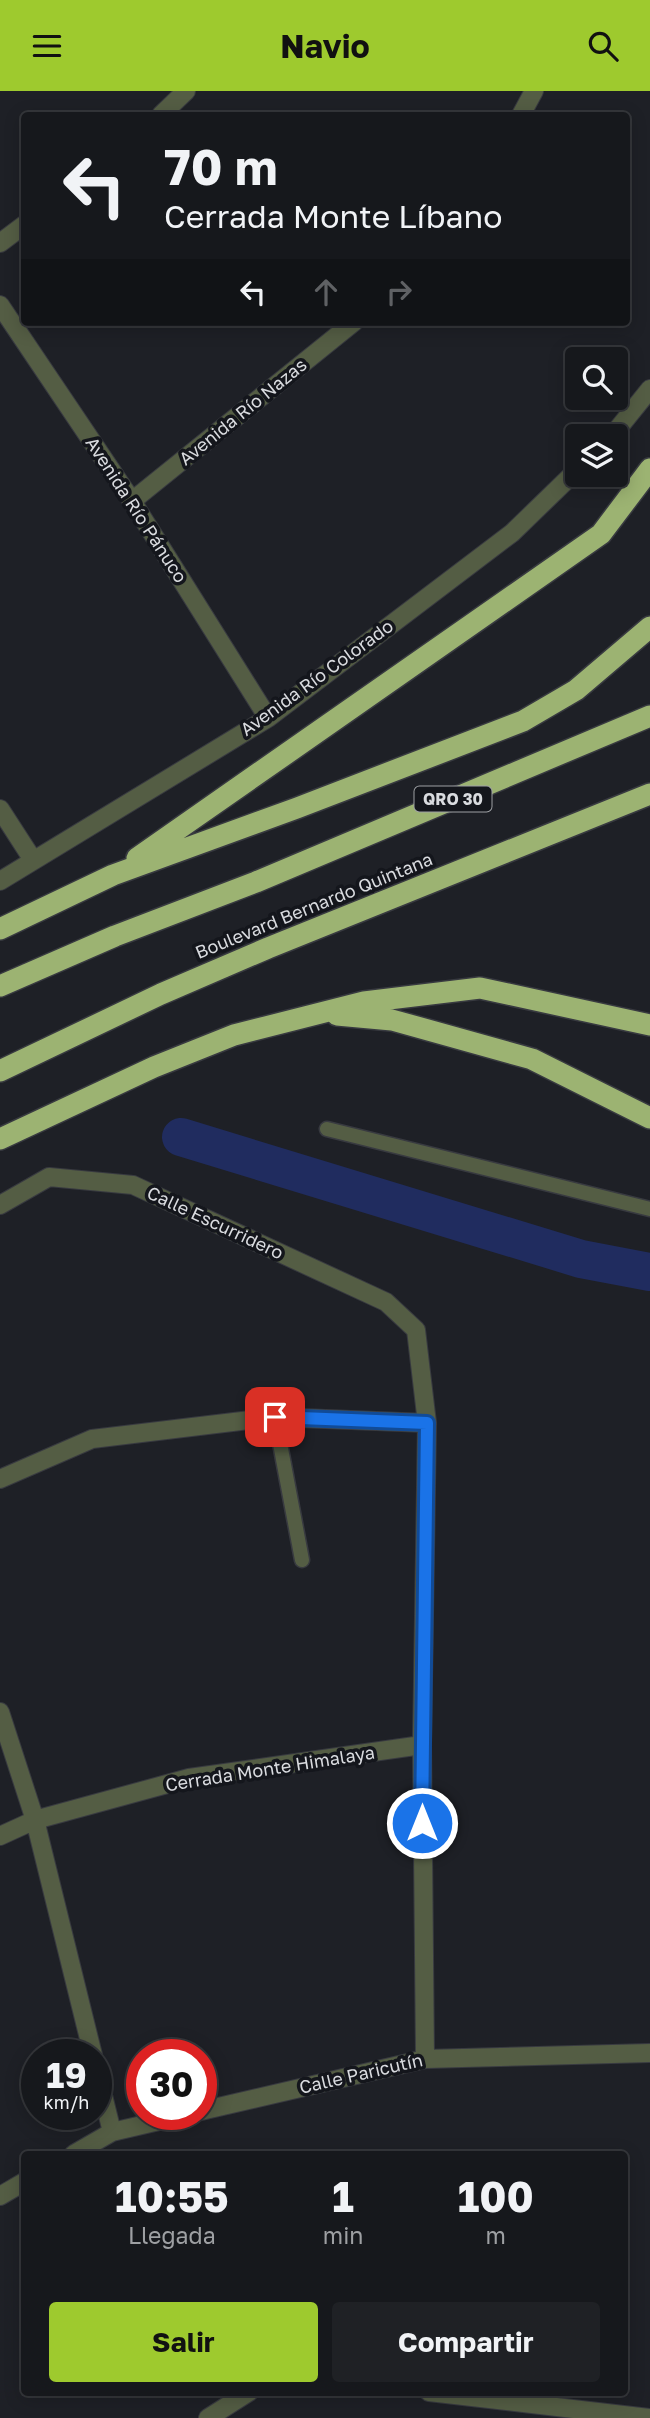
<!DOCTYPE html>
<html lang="es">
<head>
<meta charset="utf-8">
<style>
	:root { --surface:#16181c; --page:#1f2125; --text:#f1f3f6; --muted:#9ea0a3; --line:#35373b; --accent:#9eca2e }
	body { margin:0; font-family:"Golos Text",sans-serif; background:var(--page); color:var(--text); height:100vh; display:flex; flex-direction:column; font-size:26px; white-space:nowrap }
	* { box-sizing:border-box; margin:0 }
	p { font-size:23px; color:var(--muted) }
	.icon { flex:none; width:38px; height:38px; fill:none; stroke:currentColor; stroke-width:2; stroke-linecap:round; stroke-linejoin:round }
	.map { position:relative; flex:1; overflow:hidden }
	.side { position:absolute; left:21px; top:2060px; width:607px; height:245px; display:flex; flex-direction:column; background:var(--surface); border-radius:7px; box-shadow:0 4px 18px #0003,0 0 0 2px var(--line) }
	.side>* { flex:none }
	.guide { position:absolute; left:21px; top:21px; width:609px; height:214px; border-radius:7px; box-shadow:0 4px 18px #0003,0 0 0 2px var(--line); background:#16181c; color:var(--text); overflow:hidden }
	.buttons { position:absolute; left:565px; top:256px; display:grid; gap:14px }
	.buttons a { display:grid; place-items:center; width:63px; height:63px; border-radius:7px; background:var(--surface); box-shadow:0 4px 18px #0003,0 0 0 2px var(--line); font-size:35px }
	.speed { position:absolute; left:21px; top:1948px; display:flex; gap:14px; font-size:35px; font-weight:700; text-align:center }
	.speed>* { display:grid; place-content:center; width:91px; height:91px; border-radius:50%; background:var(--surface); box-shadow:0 4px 18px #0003,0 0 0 2px var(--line); line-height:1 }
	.speed small { font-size:18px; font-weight:400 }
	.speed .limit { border:10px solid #d22; background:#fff; color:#111 }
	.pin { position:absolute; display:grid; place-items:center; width:60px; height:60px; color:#fff; margin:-30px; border-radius:14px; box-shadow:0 4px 10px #0006 }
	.me { position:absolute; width:77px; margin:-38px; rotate:0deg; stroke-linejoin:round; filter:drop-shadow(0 0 5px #0008) }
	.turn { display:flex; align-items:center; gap:24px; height:147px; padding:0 28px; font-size:32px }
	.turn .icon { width:91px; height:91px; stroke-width:2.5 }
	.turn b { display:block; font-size:49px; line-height:60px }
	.lanes { display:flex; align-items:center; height:66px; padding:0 28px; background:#0003; justify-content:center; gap:35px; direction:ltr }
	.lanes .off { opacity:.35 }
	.eta { display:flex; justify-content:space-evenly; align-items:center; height:119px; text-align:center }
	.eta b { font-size:42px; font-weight:700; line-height:49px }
	.button { display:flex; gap:14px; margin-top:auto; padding:14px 28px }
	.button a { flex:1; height:80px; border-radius:7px; background:var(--accent); color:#111; font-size:28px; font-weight:700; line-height:80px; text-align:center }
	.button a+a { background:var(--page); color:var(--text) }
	header { display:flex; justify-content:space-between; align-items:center; height:91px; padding:0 28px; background:var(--accent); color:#111; font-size:32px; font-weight:700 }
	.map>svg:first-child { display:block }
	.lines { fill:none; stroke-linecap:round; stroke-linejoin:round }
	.canal { stroke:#202c5f; stroke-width:38 }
	.lane-casing { stroke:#383a40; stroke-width:17 }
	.street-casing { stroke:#383a40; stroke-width:20 }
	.highway-casing { stroke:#383a40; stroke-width:24 }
	.lane { stroke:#545d44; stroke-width:14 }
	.street { stroke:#545d44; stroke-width:18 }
	.highway { stroke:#9cb372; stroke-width:21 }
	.route-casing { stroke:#114b97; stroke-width:18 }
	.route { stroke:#1a73e8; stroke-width:12 }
	.labels { text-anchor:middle; stroke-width:7; stroke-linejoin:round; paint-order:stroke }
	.shield { fill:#14161c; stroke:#9ea0a4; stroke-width:2 }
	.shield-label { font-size:16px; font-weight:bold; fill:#d9dbdf }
	.street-label { font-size:18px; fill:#d9dbdf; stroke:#14161c }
</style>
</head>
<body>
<header><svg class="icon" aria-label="menu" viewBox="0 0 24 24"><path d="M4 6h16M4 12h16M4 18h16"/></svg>Navio<svg class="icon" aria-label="search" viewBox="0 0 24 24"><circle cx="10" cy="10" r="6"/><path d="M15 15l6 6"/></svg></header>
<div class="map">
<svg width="650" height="2327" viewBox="0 0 650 2327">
	<rect width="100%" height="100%" fill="#1e2026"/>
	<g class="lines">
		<path class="canal" d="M181 1046 581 1168 650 1181"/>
		<defs>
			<path id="lane" d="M327 1038 650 1118
				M275 1326 302 1469"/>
			<path id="street" d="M161 24 186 0
				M521 24 534 0
				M0 152 24 134
				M0 214 132 410 268 627
				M612 345 650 298
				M132 410 354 231
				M0 718 33 769
				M0 790 268 627 512 442 578 378
				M0 1114 49 1086 133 1094 386 1211 416 1239 427 1332 422 1654 425 1968
				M0 1388 92 1348 275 1326 427 1332
				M0 1621 35 1729 93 1964
				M0 1745 35 1729 189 1687 422 1654
				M96 1976 112 2041
				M201 2020 425 1968 650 1962
				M74 2063 112 2041 189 2023
				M0 2105 24 2091
				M429 2301 650 2327
				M208 2327 249 2301"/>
			<path id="highway" d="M137 767 601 443 650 378
				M0 838 113 784 297 717 523 630 576 599 650 536
				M0 895 115 845 256 791 650 625
				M337 924 392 929 532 968 650 1027
				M0 980 161 903 268 857 650 703
				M0 1048 154 976 234 944 364 911 480 897 650 934"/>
		</defs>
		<use href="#lane" class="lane-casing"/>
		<use href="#street" class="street-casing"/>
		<use href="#highway" class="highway-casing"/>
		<use href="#lane" class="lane"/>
		<use href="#street" class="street"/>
		<use href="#highway" class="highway"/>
	</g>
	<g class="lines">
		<defs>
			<path id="route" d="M275 1326 427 1332 422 1732"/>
		</defs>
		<use href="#route" class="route-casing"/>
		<use href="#route" class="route"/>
	</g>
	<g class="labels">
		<rect class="shield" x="414.5" y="695.5" width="77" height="25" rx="5"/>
		<g class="shield-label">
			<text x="453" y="714">QRO 30</text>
		</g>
		<g class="street-label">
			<text transform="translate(243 321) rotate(-39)" y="6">Avenida Río Nazas</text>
			<text transform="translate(136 419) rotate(57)" y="6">Avenida Río Pánuco</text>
			<text transform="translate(317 587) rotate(-36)" y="6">Avenida Río Colorado</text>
			<text transform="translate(314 815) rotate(-22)" y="6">Boulevard Bernardo Quintana</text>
			<text transform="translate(215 1132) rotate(25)" y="6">Calle Escurridero</text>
			<text transform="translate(270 1678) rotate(-9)" y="6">Cerrada Monte Himalaya</text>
			<text transform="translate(361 1983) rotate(-13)" y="6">Calle Paricutín</text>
		</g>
	</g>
</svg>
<div class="buttons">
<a><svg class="icon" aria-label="search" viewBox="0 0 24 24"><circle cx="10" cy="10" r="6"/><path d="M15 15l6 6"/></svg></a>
<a><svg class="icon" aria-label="layers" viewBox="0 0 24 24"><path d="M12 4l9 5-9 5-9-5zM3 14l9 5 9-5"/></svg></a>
</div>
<div class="speed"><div>19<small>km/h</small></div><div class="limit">30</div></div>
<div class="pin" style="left:275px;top:1326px;background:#d93025"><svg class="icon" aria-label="arrive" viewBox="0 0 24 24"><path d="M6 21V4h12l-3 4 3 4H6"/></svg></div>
<svg class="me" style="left:422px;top:1732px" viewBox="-20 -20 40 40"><circle r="17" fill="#1a73e8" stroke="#fff" stroke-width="3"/><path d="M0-11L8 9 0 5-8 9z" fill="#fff"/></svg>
<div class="guide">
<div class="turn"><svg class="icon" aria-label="left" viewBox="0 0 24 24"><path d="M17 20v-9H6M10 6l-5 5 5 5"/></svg><div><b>70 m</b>Cerrada Monte Líbano</div></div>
<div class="lanes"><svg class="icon" aria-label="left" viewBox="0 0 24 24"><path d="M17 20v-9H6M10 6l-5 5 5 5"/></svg><svg class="icon off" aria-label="ahead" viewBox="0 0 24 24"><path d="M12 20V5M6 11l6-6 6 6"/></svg><svg class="icon off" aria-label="right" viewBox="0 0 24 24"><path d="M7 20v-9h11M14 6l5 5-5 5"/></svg></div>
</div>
<section class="side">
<div class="eta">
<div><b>10:55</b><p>Llegada</p></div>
<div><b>1</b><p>min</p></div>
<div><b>100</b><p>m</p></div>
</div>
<div class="button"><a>Salir</a><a>Compartir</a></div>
</section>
</div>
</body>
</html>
